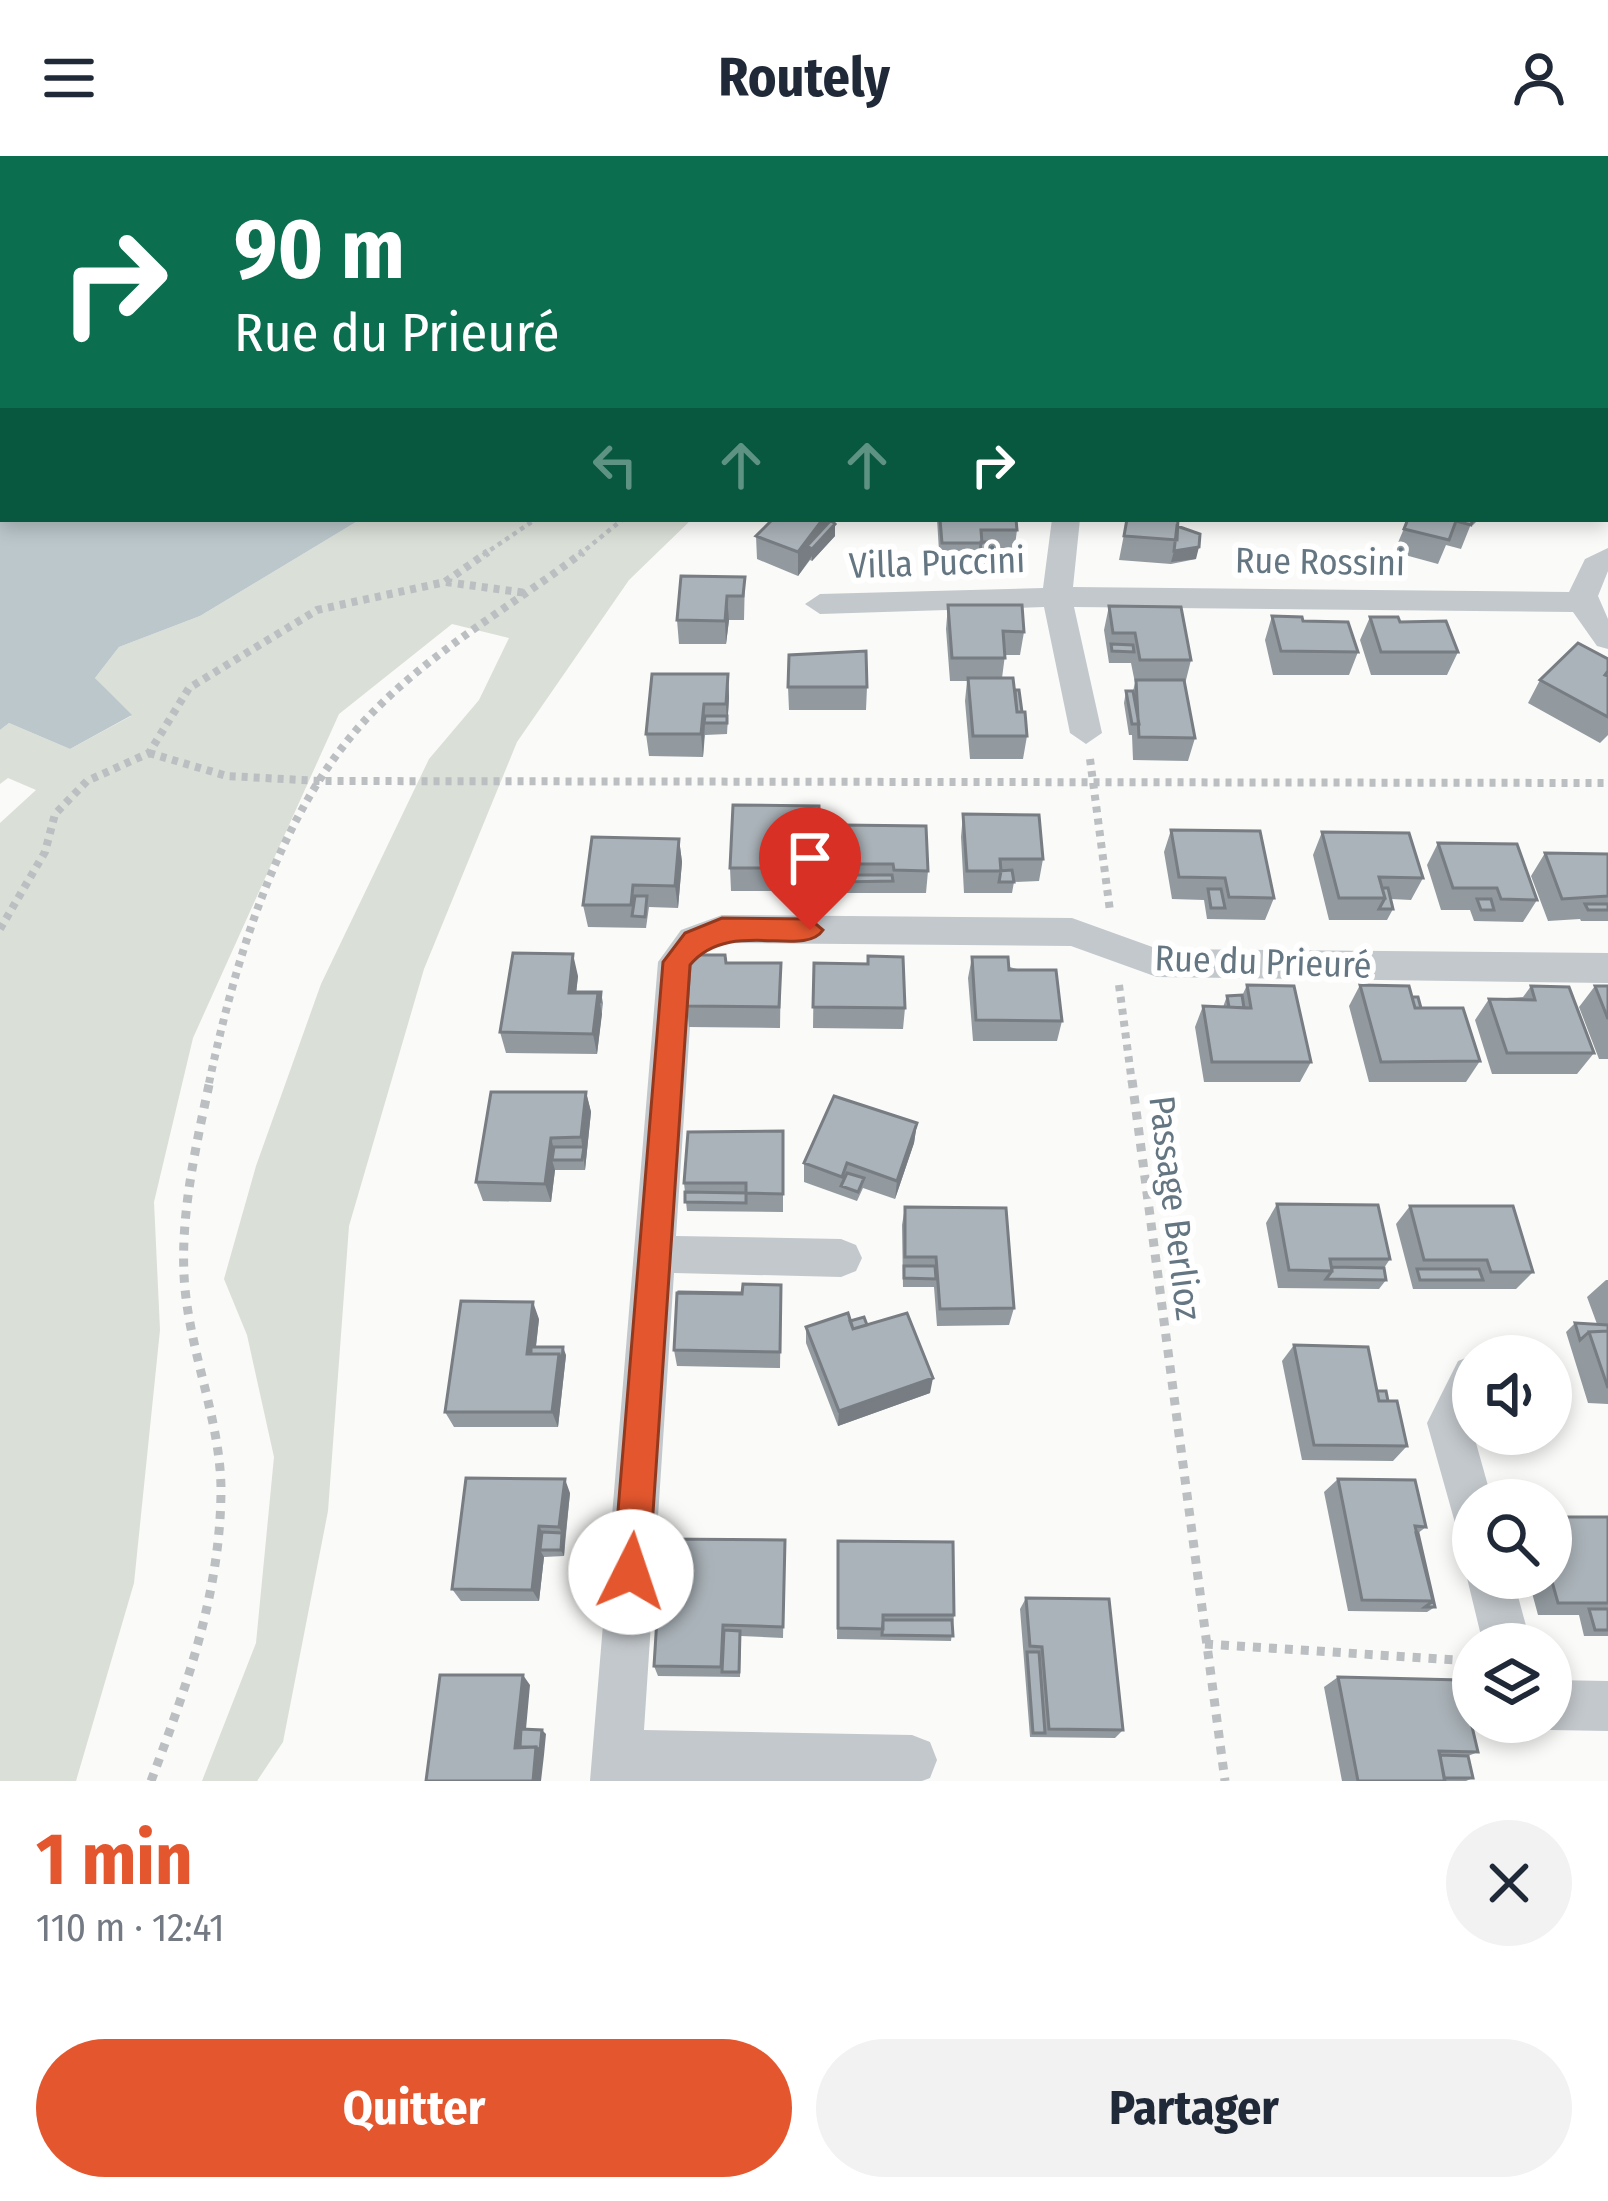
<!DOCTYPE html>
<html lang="fr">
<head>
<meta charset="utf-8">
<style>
	:root { --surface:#fff; --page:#f2f2f3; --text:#1f2937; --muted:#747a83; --accent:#e4572e }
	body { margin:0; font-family:"Fira Sans Condensed",sans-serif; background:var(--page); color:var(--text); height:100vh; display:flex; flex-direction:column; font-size:45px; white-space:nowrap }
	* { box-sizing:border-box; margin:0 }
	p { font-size:39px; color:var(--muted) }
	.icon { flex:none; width:66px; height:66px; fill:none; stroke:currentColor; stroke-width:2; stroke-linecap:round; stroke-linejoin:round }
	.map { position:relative; height:1625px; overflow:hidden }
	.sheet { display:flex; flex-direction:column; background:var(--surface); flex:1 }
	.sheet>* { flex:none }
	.guide { position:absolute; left:0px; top:0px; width:1608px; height:366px; box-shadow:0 6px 18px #0003; background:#0b6e4f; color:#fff; overflow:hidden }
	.fabs { position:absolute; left:1452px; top:1179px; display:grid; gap:24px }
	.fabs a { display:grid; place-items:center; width:120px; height:120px; border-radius:50%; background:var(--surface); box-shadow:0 6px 18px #0003; font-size:60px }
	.pin { position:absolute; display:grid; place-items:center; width:102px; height:102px; color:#fff; margin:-123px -51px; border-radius:50% 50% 50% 0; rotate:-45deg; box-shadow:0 0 12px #0007 }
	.pin .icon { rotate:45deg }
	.me { position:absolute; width:132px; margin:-66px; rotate:4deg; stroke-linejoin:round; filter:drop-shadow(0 0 9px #0008) }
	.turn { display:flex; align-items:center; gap:42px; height:252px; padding:0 36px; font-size:54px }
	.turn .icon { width:156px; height:156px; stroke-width:2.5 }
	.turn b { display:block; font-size:84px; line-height:102px }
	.lanes { display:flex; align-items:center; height:114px; padding:0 36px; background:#0003; justify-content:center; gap:60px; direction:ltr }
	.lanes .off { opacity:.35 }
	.round { display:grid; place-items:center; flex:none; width:126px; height:126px; border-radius:63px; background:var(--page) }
	.summary { display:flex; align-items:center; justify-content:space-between; height:204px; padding:0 36px }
	h1 { font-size:72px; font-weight:700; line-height:90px; color:var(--accent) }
	.button { display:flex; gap:24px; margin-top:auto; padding:24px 36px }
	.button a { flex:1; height:138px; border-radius:72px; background:var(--accent); color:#fff; font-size:48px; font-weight:700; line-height:138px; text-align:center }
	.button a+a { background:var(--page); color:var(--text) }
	header { display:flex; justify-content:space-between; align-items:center; height:156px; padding:0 36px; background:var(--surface); font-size:54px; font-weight:700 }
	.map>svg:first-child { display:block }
	.green { fill:#dadfd7 }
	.water { fill:#bbc7cb }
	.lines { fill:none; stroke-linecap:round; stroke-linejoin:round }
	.path-far2 { stroke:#bbbfc2; stroke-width:4.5; stroke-dasharray:4.5 4.5; stroke-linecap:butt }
	.path-far1 { stroke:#bbbfc2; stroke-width:8; stroke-dasharray:6 6; stroke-linecap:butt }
	.path { stroke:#bbbfc2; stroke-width:9; stroke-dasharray:8 8; stroke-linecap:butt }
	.minor { fill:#c3c8cc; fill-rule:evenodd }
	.wall { fill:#929a9f }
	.shaded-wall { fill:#777d82 }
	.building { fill:#aab3b9; stroke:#777d82; stroke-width:3 }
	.route { fill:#e4572e; stroke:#94391e; stroke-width:3 }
	.labels { text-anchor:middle; stroke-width:12; stroke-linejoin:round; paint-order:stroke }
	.street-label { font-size:36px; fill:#657683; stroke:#fff }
</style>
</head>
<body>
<header><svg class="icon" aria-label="menu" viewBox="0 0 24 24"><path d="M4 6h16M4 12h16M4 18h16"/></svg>Routely<svg class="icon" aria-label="person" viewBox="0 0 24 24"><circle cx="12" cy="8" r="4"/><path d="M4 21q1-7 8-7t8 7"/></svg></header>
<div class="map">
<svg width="1608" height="1625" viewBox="0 0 1608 1625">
	<rect width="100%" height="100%" fill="#fafaf8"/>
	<path class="green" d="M361 363H692L629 424 517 586 424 813 349 1070 328 1355 283 1586 257 1625H202L256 1487 274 1301 247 1179 224 1123 256 1010 321 828 429 603 479 544 509 482 452 468 339 558 193 882 154 1046 160 1174 134 1427 76 1625H0V667L36 634 8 622 0 628V574L9 567 70 593 131 560 95 522 119 491 200 460Z"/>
	<path class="water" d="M0 0H660V3H3V210Z
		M0 277 3 363H361L200 460 119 491 95 522 132 559 70 593 9 567 0 574Z"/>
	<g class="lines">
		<path class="path-far2" d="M1605 309 1608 315
			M483 399 536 363
			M579 399 623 363"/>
		<path class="path-far1" d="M446 426 526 437
			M149 597 227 620 320 625 1608 627
			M1090 603 1110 755
			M0 773 45 696 55 658 87 625 149 597 189 532 317 454 445 426 488 396
			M1119 829 1132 927
			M209 927C236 800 282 645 377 552 438 491 515 448 583 396"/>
		<path class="path" d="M1132 924 1225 1625
			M1205 1488 1473 1505
			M151 1625C187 1530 221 1435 221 1332 220 1268 194 1206 186 1142 177 1070 195 995 210 924"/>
		<path class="minor" d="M1605 34 1608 35V49L1605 48Z
			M1605 122H1608V136H1605Z
			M1052 363H1080L1073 431 1569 436 1585 403 1608 392V415L1598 440 1608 463V493L1597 490 1573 456 1074 451 1102 577 1086 588 1070 577 1044 451 820 458 805 448 820 438 1043 432Z
			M722 759 1072 762 1158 793 1608 797V827L1157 821 1071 790 724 787 707 794 694 810 676 1080 841 1083 856 1089 862 1102 856 1115 841 1121 674 1117 644 1574 912 1579 930 1586 937 1604 930 1622 922 1625H590L658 806 681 774Z
			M1473 1199 1471 1269 1492 1344H1473V1381L1457 1374 1427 1267 1458 1205Z
			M1473 1407V1422H1513L1531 1488H1483L1467 1422Z
			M1551 1524 1608 1525V1575L1551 1574 1534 1566H1551Z"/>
	</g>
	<path class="wall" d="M1216 0H1297L1296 3H1215Z
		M1311 0H1408L1407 3H1313Z
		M1487 0H1566L1565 3H1488Z
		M1595 0H1608V22H1605V3H1595Z
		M1605 58H1608V103H1605Z
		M1605 142 1608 143V190L1605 189Z
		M937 363H1016L1017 374 1014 397H989L988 411H940Z
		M1127 363 1177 370 1196 403 1171 408 1119 404Z
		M1408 363H1479L1473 369 1471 368 1461 393 1446 389 1438 408 1394 396Z
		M828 367 835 380 812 405 810 404 798 420 757 403 756 380Z
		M745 421 744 464H729L726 488H679L677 464Z
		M948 449 1024 476 1020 499H1005L1002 522 1015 534 1022 556 1027 580 1023 603H970L965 545 967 525H950L946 473Z
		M1109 450 1191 504 1185 528 1195 582 1188 605 1133 604 1132 579H1129L1124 547 1126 535H1133L1135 527 1131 507H1109L1104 474Z
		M1272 460 1303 465 1358 496 1349 519H1273L1265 484Z
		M1370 461 1400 466 1458 496 1447 519H1371L1360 484Z
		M1608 503V579L1600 587 1528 547 1540 524Z
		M728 518 729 542 727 578 705 579 703 601 649 600 646 578Z
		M788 531H867L866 554H789Z
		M819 650 820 715H789V735H731L730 712Z
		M963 658 1043 703 1039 725 1014 726 1012 737H964L961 681Z
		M841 669 928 715 926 737H840Z
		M1171 674 1274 742 1265 764 1207 763 1204 744 1172 743 1164 696Z
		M1322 676 1423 722 1411 744 1391 743 1393 753 1387 764H1329L1313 699Z
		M679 683 682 706 678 752 649 751 646 772 588 771 583 749Z
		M1438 687 1537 744 1523 766 1474 765 1470 754H1441L1427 709Z
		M1545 697 1608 698V765H1581L1580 763 1548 765 1531 720Z
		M972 801 1021 814 1062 865 1057 885H973L968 822Z
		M726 807H781L780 872 689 871 687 850Z
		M814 807 905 852 903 873 813 872Z
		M578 820 576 836H601L603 847 597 898 506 897 500 876Z
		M1247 829 1311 906 1300 926H1204L1195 871 1203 850 1223 851 1227 840H1242Z
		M1360 829 1412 841 1421 852 1480 905 1466 926H1369L1349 850Z
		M1531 830 1594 897 1577 918H1492L1475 864 1489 843 1523 841Z
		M1595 830H1608V903H1599L1579 851Z
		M586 936 591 956 585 1014H555L551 1046 483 1045 476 1026Z
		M917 967 914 987 895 1043 863 1032 857 1045 804 1026V1007Z
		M783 975V1056L687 1055 684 1027Z
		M1277 1048 1390 1103 1384 1112 1386 1124 1379 1133 1278 1132 1266 1067Z
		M1410 1050 1533 1116 1516 1133H1413L1396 1068Z
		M905 1051 1014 1152 1009 1169 937 1170 934 1131H903L902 1069Z
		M1606 1124H1608V1248L1588 1247 1566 1176 1575 1167 1597 1168 1587 1141Z
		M781 1146 780 1212 677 1210 674 1194Z
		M539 1163 536 1191 566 1199 558 1271H454L445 1256Z
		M867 1169 930 1237 838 1270 806 1187V1171Z
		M1294 1189 1377 1235 1388 1245 1407 1290 1393 1305 1302 1304 1282 1205Z
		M1338 1323 1426 1371 1418 1377 1435 1451 1427 1456 1348 1455 1324 1336Z
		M570 1337 564 1400 544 1401 539 1445H461L452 1433Z
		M1608 1361V1480H1584L1579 1459H1538L1528 1422H1551Z
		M785 1384 783 1482 741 1480 740 1521 658 1520 654 1510Z
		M838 1385 954 1459 951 1485 837 1483Z
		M1026 1442 1123 1574 1115 1582 1030 1581 1020 1453Z
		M1338 1521 1478 1596 1468 1600 1473 1622 1466 1625H1342L1324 1531Z"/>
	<path class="shaded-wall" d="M823 363H828V376L835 368V380L812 405V400L798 420V396Z
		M1199 391 1196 403 1171 406 1174 395Z
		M727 440 729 464 726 488 725 465Z
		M728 518 729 542 727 571 726 548Z
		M704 548 705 567 703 601 701 578Z
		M679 683 682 706 678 752 675 730Z
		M573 798 578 820 575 848 569 837Z
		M598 837 602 858 597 898 593 878Z
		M586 936 591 956 585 1014 581 981Z
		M917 967 914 987 895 1043 897 1025Z
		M551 982 556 1001 552 1004 555 1014 551 1046 545 1028Z
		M533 1146 539 1163 534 1206 527 1198Z
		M563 1191 566 1199 558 1271 552 1256 559 1198Z
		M933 1222 930 1237 838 1270 839 1255Z
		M565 1323 570 1337 565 1384 559 1371Z
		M539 1370 546 1383 540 1394 544 1401 539 1445 532 1434Z
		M562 1377 565 1384 564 1400 561 1394Z
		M523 1519 530 1529 524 1595 515 1592Z
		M542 1574 546 1578 544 1599 540 1595Z
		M536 1591 544 1599 541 1625H533Z"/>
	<path class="building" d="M1228 0H1264L1255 3H1231Z
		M1605 58H1608V79H1605Z
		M1605 142 1608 143V165H1605Z
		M773 363H823L798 396 756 380Z
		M940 363H1016L1017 374H981L982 387H942Z
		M1127 363H1178L1177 384 1124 380Z
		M1408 363H1473L1471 369 1456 365 1449 384 1404 373Z
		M831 364 835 368 812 393 807 390Z
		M1177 370 1200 378 1199 391 1174 395Z
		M981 386H988L989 399H980Z
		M681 420 745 421 743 440H727L725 465 677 464Z
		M948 449H1022L1024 476 1003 475 1005 502H952Z
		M1109 450 1181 451 1191 504H1140L1135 477H1113Z
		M1272 460 1302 461 1303 465 1348 466 1358 496 1281 495Z
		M1370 461H1398L1400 466 1446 465 1458 496H1381Z
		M1578 487 1608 503V515L1605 519 1608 520V561L1540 524Z
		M1111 488 1133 489 1134 496 1112 495Z
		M866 495 867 531H788L789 499Z
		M652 518H728L726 548H704L701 578H646Z
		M968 522H1013L1017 556H1025L1027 580H973Z
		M1136 524H1184L1195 582 1139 581Z
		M1015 534H1019L1022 556H1017Z
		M1126 535H1133L1139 568H1132Z
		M705 560H727V567H704Z
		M733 649 819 650 820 693 776 692V712H730Z
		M963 658 1039 659 1043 703H1000L1001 715H967Z
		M841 669 926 670 928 715 894 714 893 708H841Z
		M1171 674 1260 675 1274 742 1229 741 1225 722 1179 721Z
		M1322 676 1409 677 1423 722 1379 721 1385 742H1339Z
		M592 681 679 683 675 730 633 729 631 749H583Z
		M1438 687 1517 688 1537 744 1501 743 1497 732H1453Z
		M1545 697 1608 698V740L1562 743Z
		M777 703H789V724L777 723Z
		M1012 714 1014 726H999L1001 715H998Z
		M841 719H892L893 725 841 726Z
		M1382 732H1388L1393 753H1379L1385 742Z
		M1208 733H1221L1225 752H1211Z
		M635 740H647L645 761 632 760Z
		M1477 743H1491L1494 754H1481Z
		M1585 748H1608V754H1588Z
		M513 797 573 798 569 837H598L593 878 500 876Z
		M691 799H725L726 807H781L779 851 687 850Z
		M868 800 903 801 905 852 813 851 814 807 868 808Z
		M972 801H1008L1009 814H1056L1062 865 976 864Z
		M1247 829 1294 830 1311 906H1212L1203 850 1251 852Z
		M1360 829 1409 830 1415 852H1463L1480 905 1381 906Z
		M1531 830 1569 831 1594 897H1507L1489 843 1535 844Z
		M1595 830H1608V863Z
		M572 836H601L600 847 598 837Z
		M1242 839 1244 852 1229 851 1227 840Z
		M1412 841H1418L1421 852H1415Z
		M491 936H586L581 981 551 982 545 1028 476 1026Z
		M834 940 917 967 897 1025 847 1007 842 1021 804 1007Z
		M783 975V1038L746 1037V1027H684L688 976Z
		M554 991H584L582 1004H552Z
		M847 1017 864 1022 858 1036 841 1030Z
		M685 1036 746 1037V1047L685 1046Z
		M1277 1048 1378 1049 1390 1103H1330L1332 1115 1289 1114Z
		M1410 1050H1513L1533 1116H1491L1487 1104H1424Z
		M905 1051 1006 1052 1014 1152 940 1153 936 1101H905Z
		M904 1110H935L936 1123 904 1122Z
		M1332 1111 1384 1112 1386 1124 1326 1123 1332 1115Z
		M1417 1113H1479L1483 1124H1420Z
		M743 1128 781 1129 780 1196 674 1194 677 1137 742 1138Z
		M679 1136 742 1137H679Z
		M461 1145 533 1146 527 1198H559L552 1256H445Z
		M848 1157 853 1173 907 1157 933 1222 839 1255 806 1171Z
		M864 1161 867 1169 853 1173 850 1165Z
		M1575 1167 1608 1169V1175L1589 1176 1580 1184Z
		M1608 1175V1232L1589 1176Z
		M1294 1189 1368 1191 1379 1245H1397L1407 1290 1314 1289Z
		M531 1191H563L562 1206 559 1198H531Z
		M1377 1235H1386L1388 1245H1379Z
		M466 1322 565 1323 559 1371 539 1370 532 1434 452 1433Z
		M1338 1323 1415 1324 1426 1371 1415 1370 1433 1445 1362 1444Z
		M1551 1361H1608V1447H1558L1551 1422Z
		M542 1376 562 1377 561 1394H540Z
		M1416 1377H1418L1435 1451H1425L1433 1445Z
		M662 1383 785 1384 783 1471 723 1469 721 1511 654 1510Z
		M838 1385 953 1386 954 1459H883V1473L838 1472Z
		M1026 1442 1109 1443 1123 1574 1049 1573 1042 1491 1030 1490Z
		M1589 1453H1608V1474H1595Z
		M883 1464H952L953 1480 882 1479Z
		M724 1474 740 1475 739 1516H722Z
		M1027 1496H1039L1045 1577H1033Z
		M440 1519H523L515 1592 536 1591 533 1625H426Z
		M1338 1521 1461 1524 1478 1596 1439 1595 1445 1625H1358Z
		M521 1573 542 1574 540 1595 536 1591H520Z
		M1440 1599 1468 1600 1473 1622H1444Z"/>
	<path class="route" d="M722 762 810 763 823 774C804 803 730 761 690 809L649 1416 643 1429 631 1434 618 1429 613 1416 663 806 685 777Z"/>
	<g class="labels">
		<g class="street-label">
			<text transform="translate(1320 405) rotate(1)" y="13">Rue Rossini</text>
			<text transform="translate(937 406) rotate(-2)" y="13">Villa Puccini</text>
			<text transform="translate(1263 805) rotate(2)" y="13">Rue du Prieuré</text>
			<text transform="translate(1176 1052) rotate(83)" y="13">Passage Berlioz</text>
		</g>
	</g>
</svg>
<div class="fabs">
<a><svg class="icon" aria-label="sound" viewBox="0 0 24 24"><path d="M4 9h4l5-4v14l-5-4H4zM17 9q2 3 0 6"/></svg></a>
<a><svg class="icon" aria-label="search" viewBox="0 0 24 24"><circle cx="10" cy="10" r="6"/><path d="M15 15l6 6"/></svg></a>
<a><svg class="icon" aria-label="layers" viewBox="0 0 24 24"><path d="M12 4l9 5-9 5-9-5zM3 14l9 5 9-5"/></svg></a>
</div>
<div class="pin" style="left:810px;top:774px;background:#d93025"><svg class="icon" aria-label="arrive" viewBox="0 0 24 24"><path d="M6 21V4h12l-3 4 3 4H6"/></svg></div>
<svg class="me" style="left:631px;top:1416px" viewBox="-20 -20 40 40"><circle r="19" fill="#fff"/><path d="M0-13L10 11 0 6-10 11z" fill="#e4572e"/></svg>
<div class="guide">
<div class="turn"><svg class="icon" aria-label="right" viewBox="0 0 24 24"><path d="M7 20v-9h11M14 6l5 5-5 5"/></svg><div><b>90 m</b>Rue du Prieuré</div></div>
<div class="lanes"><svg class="icon off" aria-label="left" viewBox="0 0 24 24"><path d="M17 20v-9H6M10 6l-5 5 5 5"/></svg><svg class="icon off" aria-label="ahead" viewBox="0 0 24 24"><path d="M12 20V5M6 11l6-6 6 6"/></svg><svg class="icon off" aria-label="ahead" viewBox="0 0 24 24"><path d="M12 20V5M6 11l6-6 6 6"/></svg><svg class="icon" aria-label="right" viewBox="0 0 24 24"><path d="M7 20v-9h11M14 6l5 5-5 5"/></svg></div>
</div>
</div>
<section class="sheet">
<div class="summary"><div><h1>1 min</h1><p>110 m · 12:41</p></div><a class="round"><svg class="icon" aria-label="close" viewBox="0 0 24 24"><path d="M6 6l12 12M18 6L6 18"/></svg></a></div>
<div class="button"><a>Quitter</a><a>Partager</a></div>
</section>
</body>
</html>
